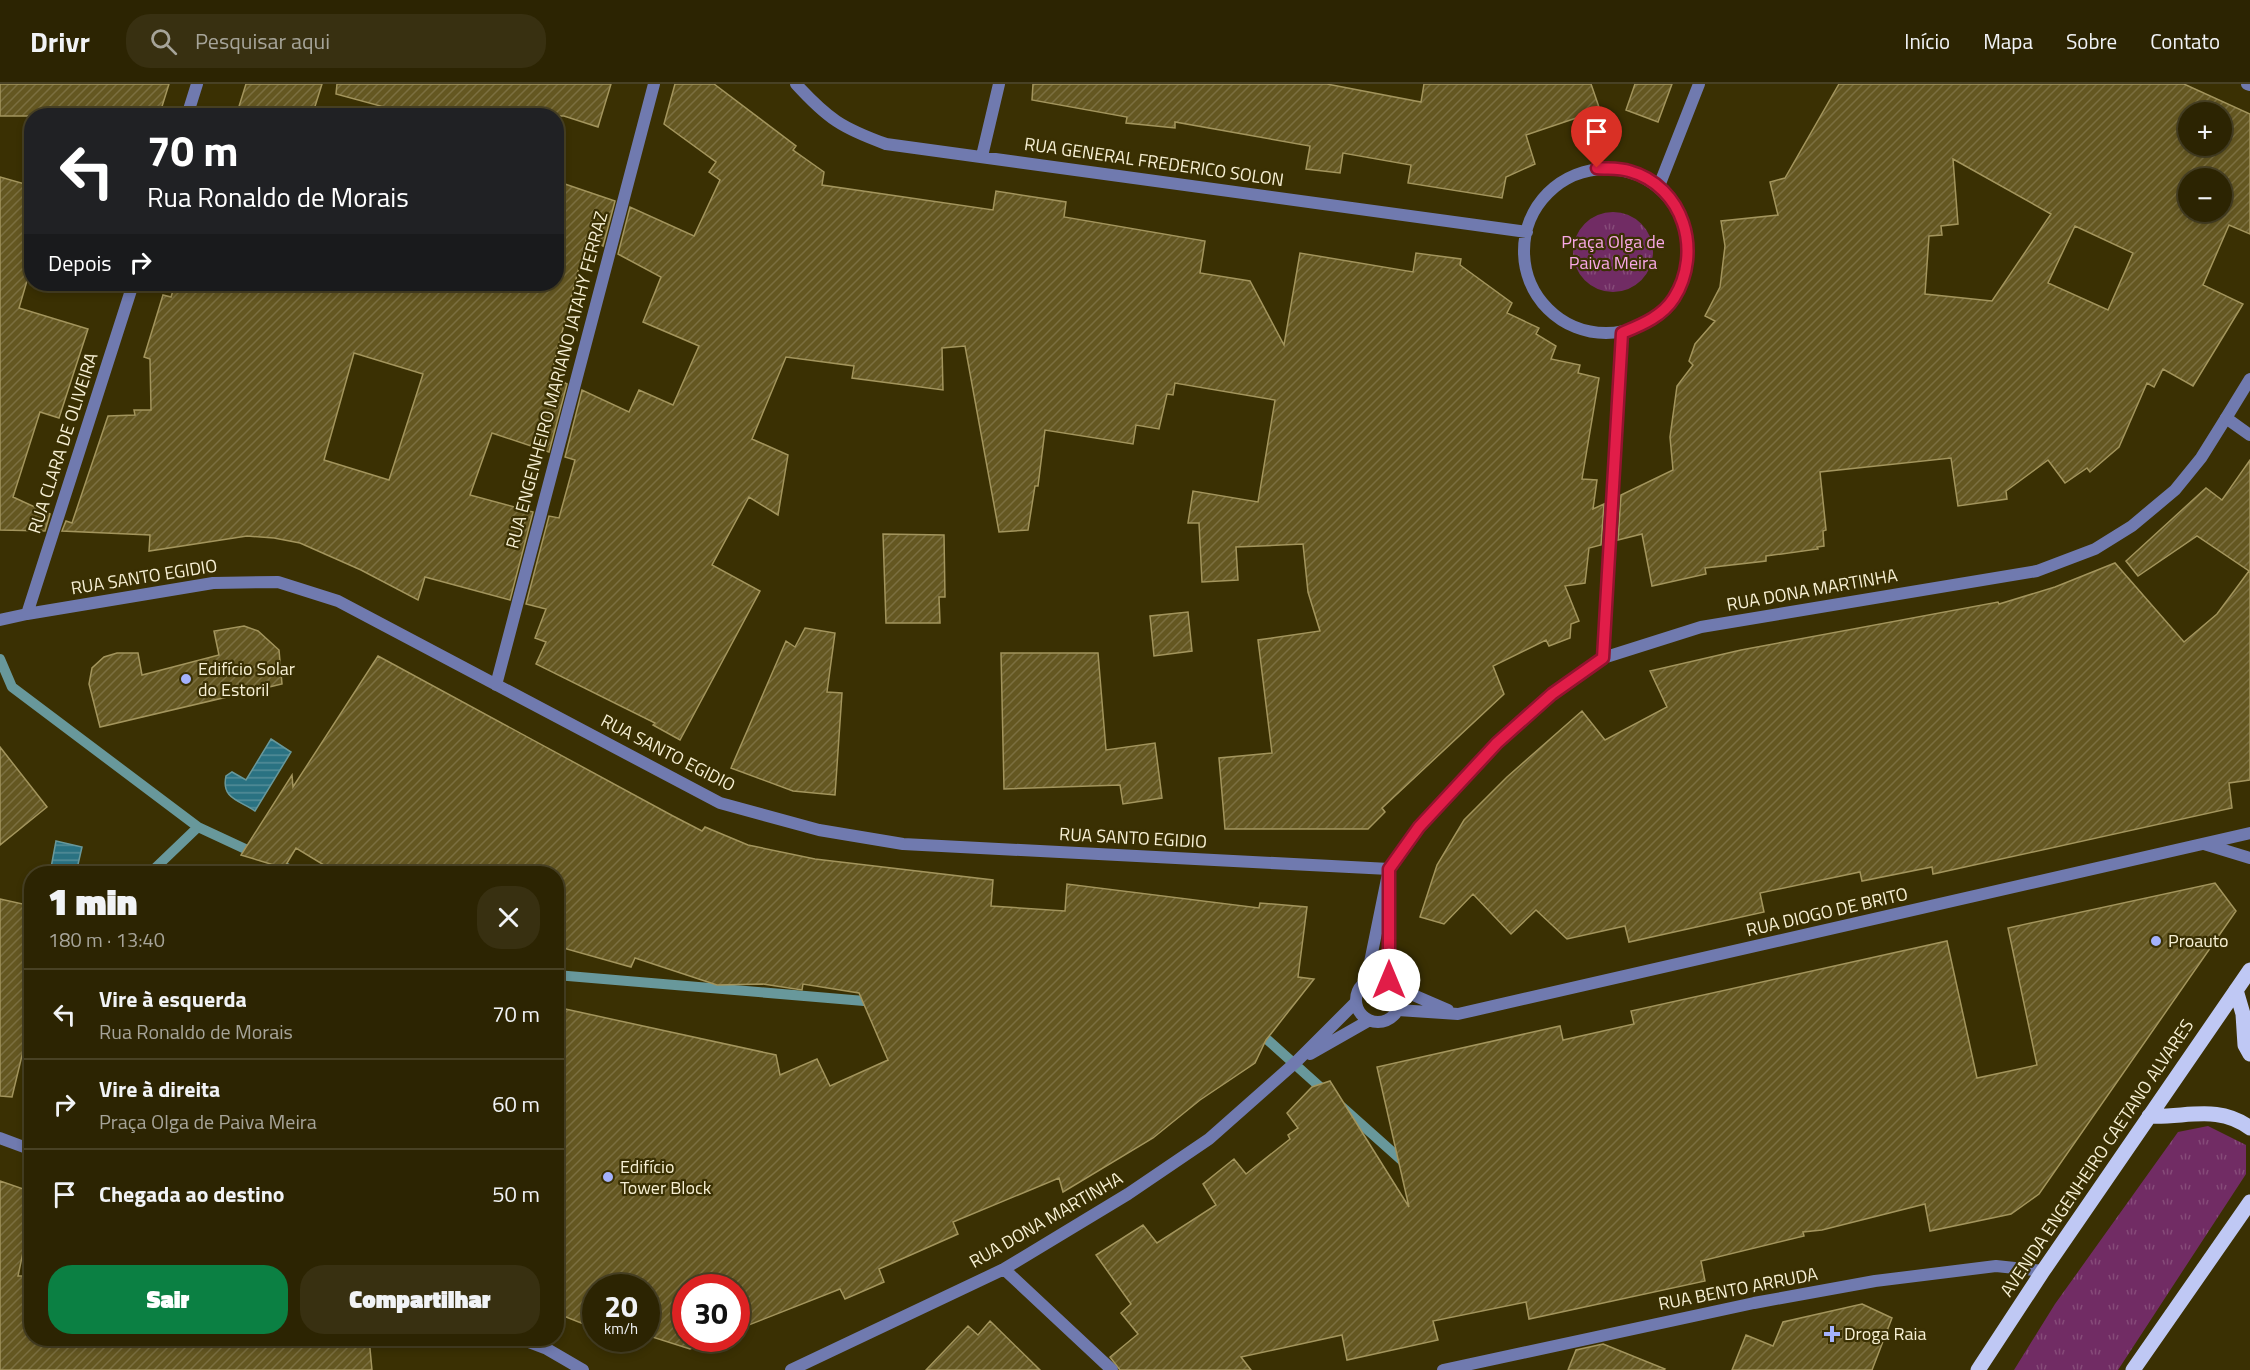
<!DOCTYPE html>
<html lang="pt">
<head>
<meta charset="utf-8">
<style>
	:root { --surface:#2c2402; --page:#383011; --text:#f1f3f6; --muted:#a6a499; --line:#484124; --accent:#0b8043 }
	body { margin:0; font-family:"Titillium Web",sans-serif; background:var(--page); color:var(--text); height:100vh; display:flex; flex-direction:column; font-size:22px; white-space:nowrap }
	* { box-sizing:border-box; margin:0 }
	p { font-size:20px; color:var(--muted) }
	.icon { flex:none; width:33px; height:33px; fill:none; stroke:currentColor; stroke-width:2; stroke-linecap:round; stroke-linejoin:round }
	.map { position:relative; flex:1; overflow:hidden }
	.side { position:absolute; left:24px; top:782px; width:540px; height:480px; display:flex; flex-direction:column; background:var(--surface); border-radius:24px; box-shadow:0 3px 9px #0003,0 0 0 2px var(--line) }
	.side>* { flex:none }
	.banner { position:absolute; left:24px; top:24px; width:540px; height:183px; border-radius:24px; box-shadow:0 3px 9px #0003,0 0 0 2px var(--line); background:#202124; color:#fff; overflow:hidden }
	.controls { position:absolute; left:2178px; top:18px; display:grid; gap:12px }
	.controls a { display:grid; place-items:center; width:54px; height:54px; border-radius:50%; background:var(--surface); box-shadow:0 3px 9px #0003,0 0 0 2px var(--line); font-size:30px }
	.speed { position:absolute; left:582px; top:1190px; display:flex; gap:12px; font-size:30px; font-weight:700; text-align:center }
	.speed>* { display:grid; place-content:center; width:78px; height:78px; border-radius:50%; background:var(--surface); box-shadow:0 3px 9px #0003,0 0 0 2px var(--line); line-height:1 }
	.speed small { font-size:15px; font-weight:400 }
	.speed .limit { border:9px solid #d22; background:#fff; color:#111 }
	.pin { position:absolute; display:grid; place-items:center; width:51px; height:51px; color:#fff; margin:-62px -26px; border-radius:50% 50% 50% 0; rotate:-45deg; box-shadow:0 0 6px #0007 }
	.pin .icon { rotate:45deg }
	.me { position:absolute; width:66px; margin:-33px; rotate:0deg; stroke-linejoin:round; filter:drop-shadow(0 0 4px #0008) }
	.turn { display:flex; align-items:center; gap:21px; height:126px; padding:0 24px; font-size:27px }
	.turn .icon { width:78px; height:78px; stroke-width:2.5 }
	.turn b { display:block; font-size:42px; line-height:51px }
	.then { display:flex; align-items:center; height:57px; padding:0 24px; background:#0003; gap:12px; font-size:22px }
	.round { display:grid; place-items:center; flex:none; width:63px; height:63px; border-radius:24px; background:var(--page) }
	.head { display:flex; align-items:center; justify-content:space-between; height:102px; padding:0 24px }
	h1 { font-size:36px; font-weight:800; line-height:45px }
	.cta { display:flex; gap:12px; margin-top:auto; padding:12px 24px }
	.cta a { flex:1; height:69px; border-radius:24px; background:var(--accent); color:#fff; font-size:24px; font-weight:800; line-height:69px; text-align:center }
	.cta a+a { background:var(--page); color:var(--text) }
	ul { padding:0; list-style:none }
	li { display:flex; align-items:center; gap:18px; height:90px; padding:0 24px; border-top:2px solid var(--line) }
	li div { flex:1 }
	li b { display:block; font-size:22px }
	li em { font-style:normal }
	header { display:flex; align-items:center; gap:36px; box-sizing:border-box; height:84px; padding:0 30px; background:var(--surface); border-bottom:2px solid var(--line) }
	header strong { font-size:28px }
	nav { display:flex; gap:33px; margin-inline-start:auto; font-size:21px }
	.search { width:420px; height:54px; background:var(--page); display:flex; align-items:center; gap:15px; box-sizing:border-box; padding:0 21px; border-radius:24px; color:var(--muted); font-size:22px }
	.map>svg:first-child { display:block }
	.park { fill:url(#park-tufts) }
	.water { fill:url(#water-rules); stroke:#68989b; stroke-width:1.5 }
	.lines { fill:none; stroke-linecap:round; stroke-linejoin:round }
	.stream { stroke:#68989b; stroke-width:10 }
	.building { fill:url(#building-hatch); stroke:#a3955d; stroke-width:1.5; fill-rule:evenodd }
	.minor { stroke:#707aaf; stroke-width:12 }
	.tertiary { stroke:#707aaf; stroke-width:12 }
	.primary { stroke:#bfc8f4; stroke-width:15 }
	.route-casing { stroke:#92132f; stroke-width:15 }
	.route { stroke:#e11d48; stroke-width:10 }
	.poi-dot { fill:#a4b2fc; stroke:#3a3003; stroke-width:2 }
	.labels { text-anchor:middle; stroke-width:4.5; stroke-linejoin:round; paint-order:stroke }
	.street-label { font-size:18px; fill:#f7f0d4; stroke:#3a3003 }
	.park-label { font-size:18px; fill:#f9a8e6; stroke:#3a3003 }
	.poi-label { font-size:18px; fill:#f7f0d4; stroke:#3a3003; text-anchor:start }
</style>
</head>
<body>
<header>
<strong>Drivr</strong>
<div class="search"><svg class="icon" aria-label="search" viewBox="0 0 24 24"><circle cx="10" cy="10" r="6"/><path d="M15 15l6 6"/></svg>Pesquisar aqui</div>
<nav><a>Início</a><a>Mapa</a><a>Sobre</a><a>Contato</a></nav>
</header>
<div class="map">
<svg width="2250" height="1286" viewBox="0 0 2250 1286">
	<defs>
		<pattern id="park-tufts" width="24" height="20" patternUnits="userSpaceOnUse" patternTransform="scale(1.5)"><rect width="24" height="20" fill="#712c64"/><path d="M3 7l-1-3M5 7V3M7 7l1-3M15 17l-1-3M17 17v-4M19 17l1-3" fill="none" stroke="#864b79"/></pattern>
		<pattern id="water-rules" width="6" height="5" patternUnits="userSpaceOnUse" patternTransform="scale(1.5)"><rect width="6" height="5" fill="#2a7282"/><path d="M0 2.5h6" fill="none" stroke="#548d98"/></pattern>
		<pattern id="building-hatch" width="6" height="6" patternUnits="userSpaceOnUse" patternTransform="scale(1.5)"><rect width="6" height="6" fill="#645721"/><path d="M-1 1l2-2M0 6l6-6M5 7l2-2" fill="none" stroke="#7b6f40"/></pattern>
	</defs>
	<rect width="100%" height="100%" fill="#3a3003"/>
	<path class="park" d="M1573 168a40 40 0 1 1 80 0a40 40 0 1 1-80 0Z
		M2208 1042 2246 1061V1090L2118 1286H2014L2055 1220 2178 1048Z"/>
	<path class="water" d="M271 655 291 668 255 727C238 716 221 714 226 692L232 688 246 696Z
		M56 757 82 763 76 789H50Z"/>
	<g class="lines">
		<path class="stream" d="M0 575 12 603 198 743 256 770
			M273 778 298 789
			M150 789 198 743
			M556 891 876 918
			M1256 950H1261L1329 1011
			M1342 1023 1407 1081"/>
	</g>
	<path class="building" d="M0 0H169L159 32H0Z
		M246 0H322L312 32H236Z
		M337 0H611L598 43 564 32H398L399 27 336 10Z
		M675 0H714L796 62 793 66 824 88 822 101 993 126 996 107 1066 118 1064 133 1205 157 1200 189 1250 197 1284 261 1300 169 1413 188 1416 169 1461 175 1460 181 1512 219 1507 229 1539 244 1536 250 1556 262 1551 275 1580 281 1578 289 1599 294 1582 395 1597 396 1593 425 1604 420 1601 461 1589 464 1585 499 1565 502 1579 537 1571 540 1570 554 1549 562 1546 556 1493 582 1504 610 1382 724 1385 728 1368 745H1225L1219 674 1272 669 1258 556 1320 547 1308 508 1303 460 1236 463 1238 496 1202 498 1199 439H1188L1193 407 1258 418 1275 316 1175 299 1173 311 1167 310 1159 345 1136 341 1133 360 1045 346 1038 402H1035L1028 446 999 448 965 262 942 264 943 306 852 294 854 282 786 273 752 355 788 371 778 431 749 413 712 481 760 507 680 656 653 641 655 639 536 580 546 558 535 554 546 525 526 520 549 432 559 434 575 376 565 373 582 306 629 328 639 306 673 321 699 262 643 238 661 193 618 170 630 123 694 152 720 96 709 88 716 78 664 40Z
		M1033 0H1327L1421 18 1424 0H1591L1600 26 1526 51 1535 80 1506 93 1502 114 1408 99 1411 81 1343 69 1340 89 1306 85 1310 62 1175 38V44L1126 39 1127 33 1032 16Z
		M1635 0H1672L1658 38 1626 26Z
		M1839 0H2184L2250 30V150L2229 141 2203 201 2243 220 2193 302 2163 285 2154 303 2147 299 2119 363 2090 388 2087 384 2065 399 2048 376 2006 407 2007 415 1958 422 1951 374 1820 388 1826 446 1823 447 1824 462 1817 463 1818 465 1766 472V477L1705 484 1706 490 1652 502 1642 450 1618 456 1621 411 1673 386 1670 353 1677 302 1693 281 1689 277 1695 260 1715 237 1705 232 1720 203 1725 162 1721 137 1778 131 1770 98 1785 94ZM2188 28H2222V62H2188ZM1953 75 2051 130 1992 217 1925 210 1929 152 1942 151 1941 142 1958 140ZM2188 94H2222V128H2188ZM2075 142 2133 169 2108 226 2048 199Z
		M0 93 32 102V180L19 224 88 245 59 334 40 328 13 413 50 430 45 447 0 446Z
		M556 97 615 117 603 162 587 153 556 271 551 292 567 300 549 368 492 349 470 411 533 428 510 516 425 493 418 516 361 486 300 459 274 454 247 452 149 467 150 451 62 447 66 437 72 439 108 332 135 331 134 326H151L150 275 144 273 163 211 171 213 175 200H556ZM354 269 423 290 389 396 324 376Z
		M2250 376V696L2229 699 2232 724 1933 790 1932 783 1862 797 1860 788 1760 809 1764 828 1629 858 1625 842 1567 855 1536 826 1511 850 1473 810 1444 840 1420 833 1437 781 1464 736 1507 693 1582 627 1605 656 1667 623 1650 587 1741 566 1998 518 1999 520 2055 503 2115 479 2184 558 2217 530 2249 487 2197 452 2138 492 2126 477 2206 404 2222 416Z
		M883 450 944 451 945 513H939L940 539H886Z
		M1188 528 1192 567 1154 572 1150 532Z
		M244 542 258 547 279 566 282 600 100 643 89 600 92 584 104 573 117 569H138L142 591 219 571 214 547Z
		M805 544 835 549 827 608 842 609 835 711 793 707 731 684 786 557 795 563Z
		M1001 569H1098L1106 666 1155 659 1162 714 1123 720 1120 701 1004 705Z
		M378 572 673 732 702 747 705 743 748 761 815 775 993 796 991 822 1065 827 1067 800 1259 824 1260 819 1307 823 1298 893 1314 895 1266 956 1255 979 1200 1016 1153 1054 1063 1108 1059 1094 953 1138 958 1150 879 1185 884 1198 845 1215 840 1205 736 1246V1203H686V1254H718L690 1265 646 1251V1203H596V1245L556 1229V923L776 971 780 991 817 975 830 1002 888 976 859 909 803 900 802 906 763 900 717 901 635 874 631 883 556 862V789H337L296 764 284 784 241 771 292 691 293 703Z
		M0 663 47 723 0 761Z
		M2215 799 2236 827 2039 1110 2011 1130 1930 1147 1925 1120 1822 1146 1803 1148 1804 1152 1701 1177 1705 1197 1529 1235 1526 1218 1433 1237 1438 1256 1347 1276 1342 1251 1241 1273 1251 1286H1120L1110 1273 1138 1250 1121 1229 1131 1220 1096 1171 1143 1141 1157 1159 1216 1121 1203 1100 1234 1075 1246 1090 1290 1055 1288 1051 1298 1044 1287 1029 1312 1003 1330 997 1409 1123 1377 983 1560 942 1563 956 1634 940 1631 927 1947 857 1977 994 2037 981 2008 844Z
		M0 815 32 822V930L12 1013 0 1012Z
		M0 1097 32 1108V1126L18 1192H32V1254H369L372 1286H0Z
		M1862 1220 1892 1234 1872 1286H1732L1746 1251 1773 1262 1783 1238Z
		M990 1237 1040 1286H926L968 1242 978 1251Z
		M1603 1260 1665 1285 1664 1286H1568L1576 1266Z"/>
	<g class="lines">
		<path class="minor" d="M796 0C828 35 842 44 886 60L1527 148
			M2247 0 2250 1
			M187 32 197 0
			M982 72 999 0
			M1524 167a82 82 0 1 1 164 0a82 82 0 1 1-164 0Z
			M1659 102 1699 0
			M27 530 133 200
			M0 536 27 530 213 499 278 498 338 517 720 719 819 746 903 760 1389 785
			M1603 574 1622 249
			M496 601 654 0
			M2204 760 2250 774
			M1356 916a22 22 0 1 1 44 0a22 22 0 1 1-44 0Z
			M1388 896 1389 814
			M1366 898 1389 785 1419 743 1497 659 1552 610 1603 574 1701 543 2037 487 2095 465 2132 442 2175 406 2201 374 2226 334
			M1397 904 1448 926
			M1398 926 1458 930 2250 749
			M1310 970 1368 937
			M0 1054 32 1066
			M1004 1185 1112 1286
			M518 1254 547 1265 583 1286
			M791 1286 1004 1185 1128 1110 1209 1055 1296 978 1356 918
			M1443 1286 1754 1219 1875 1197 1996 1182 2043 1187"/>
		<path class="tertiary" d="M2250 295 2226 334 2250 351"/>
		<path class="primary" d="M2236 906 2243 930 2245 961 2250 970
			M2149 1032C2186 1034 2218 1020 2250 1044
			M1978 1286 2043 1187 2250 886
			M2133 1286 2250 1118"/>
	</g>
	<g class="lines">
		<defs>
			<path id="route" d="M1389 896V785L1419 743 1497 659 1552 610 1603 574 1622 249C1641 241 1662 233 1674 214 1703 168 1684 102 1629 87 1620 84 1607 85 1597 84"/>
		</defs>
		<use href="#route" class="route-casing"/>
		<use href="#route" class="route"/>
	</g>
	<g class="poi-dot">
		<circle cx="186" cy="595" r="6"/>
		<circle cx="2156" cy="857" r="6"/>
		<circle cx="608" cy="1093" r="6"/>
		<path d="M1829 1241h6v6h6v6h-6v6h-6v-6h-6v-6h6z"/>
	</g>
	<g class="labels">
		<g class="street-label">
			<text transform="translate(1154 78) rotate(8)" y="6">RUA GENERAL FREDERICO SOLON</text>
			<text transform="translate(557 296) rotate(-75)" y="6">RUA ENGENHEIRO MARIANO JATAHY FERRAZ</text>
			<text transform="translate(63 359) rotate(-72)" y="6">RUA CLARA DE OLIVEIRA</text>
			<text transform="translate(144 493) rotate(-9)" y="6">RUA SANTO EGIDIO</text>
			<text transform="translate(1812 506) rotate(-10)" y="6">RUA DONA MARTINHA</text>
			<text transform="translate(668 669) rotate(27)" y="6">RUA SANTO EGIDIO</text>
			<text transform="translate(1133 754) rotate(3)" y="6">RUA SANTO EGIDIO</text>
			<text transform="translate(1827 828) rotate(-13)" y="6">RUA DIOGO DE BRITO</text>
			<text transform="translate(2097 1074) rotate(-56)" y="6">AVENIDA ENGENHEIRO CAETANO ALVARES</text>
			<text transform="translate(1046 1136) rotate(-30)" y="6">RUA DONA MARTINHA</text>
			<text transform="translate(1738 1205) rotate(-11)" y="6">RUA BENTO ARRUDA</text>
		</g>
		<g class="park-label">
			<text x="1613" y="164">Praça Olga de<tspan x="1613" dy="21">Paiva Meira</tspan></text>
		</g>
		<g class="poi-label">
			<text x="198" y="591">Edifício Solar<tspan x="198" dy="21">do Estoril</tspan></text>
			<text x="2168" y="863">Proauto</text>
			<text x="620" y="1089">Edifício<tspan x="620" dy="21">Tower Block</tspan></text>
			<text x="1844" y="1256">Droga Raia</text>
		</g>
	</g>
</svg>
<div class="controls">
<a>+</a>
<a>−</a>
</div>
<div class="speed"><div>20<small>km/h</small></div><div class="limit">30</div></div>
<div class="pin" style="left:1597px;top:84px;background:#d93025"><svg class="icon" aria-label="arrive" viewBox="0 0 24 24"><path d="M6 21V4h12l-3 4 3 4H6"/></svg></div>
<svg class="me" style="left:1389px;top:896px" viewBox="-20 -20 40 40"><circle r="19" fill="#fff"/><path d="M0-13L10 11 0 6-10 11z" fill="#e11d48"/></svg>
<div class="banner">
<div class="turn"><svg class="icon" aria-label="left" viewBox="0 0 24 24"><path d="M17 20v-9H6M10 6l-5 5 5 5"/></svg><div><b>70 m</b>Rua Ronaldo de Morais</div></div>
<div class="then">Depois<svg class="icon" aria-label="right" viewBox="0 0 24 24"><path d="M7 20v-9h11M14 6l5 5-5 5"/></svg></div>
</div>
<section class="side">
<div class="head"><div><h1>1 min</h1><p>180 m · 13:40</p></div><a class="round"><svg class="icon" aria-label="close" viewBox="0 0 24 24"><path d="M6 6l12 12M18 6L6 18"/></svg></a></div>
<ul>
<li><svg class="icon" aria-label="left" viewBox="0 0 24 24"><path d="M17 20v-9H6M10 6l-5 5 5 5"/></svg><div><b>Vire à esquerda</b><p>Rua Ronaldo de Morais</p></div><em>70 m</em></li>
<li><svg class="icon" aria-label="right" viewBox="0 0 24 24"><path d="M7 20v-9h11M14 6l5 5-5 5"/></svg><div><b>Vire à direita</b><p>Praça Olga de Paiva Meira</p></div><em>60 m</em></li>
<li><svg class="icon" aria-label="arrive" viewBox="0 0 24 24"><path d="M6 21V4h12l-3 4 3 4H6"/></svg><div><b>Chegada ao destino</b></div><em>50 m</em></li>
</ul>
<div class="cta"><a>Sair</a><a>Compartilhar</a></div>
</section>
</div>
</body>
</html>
